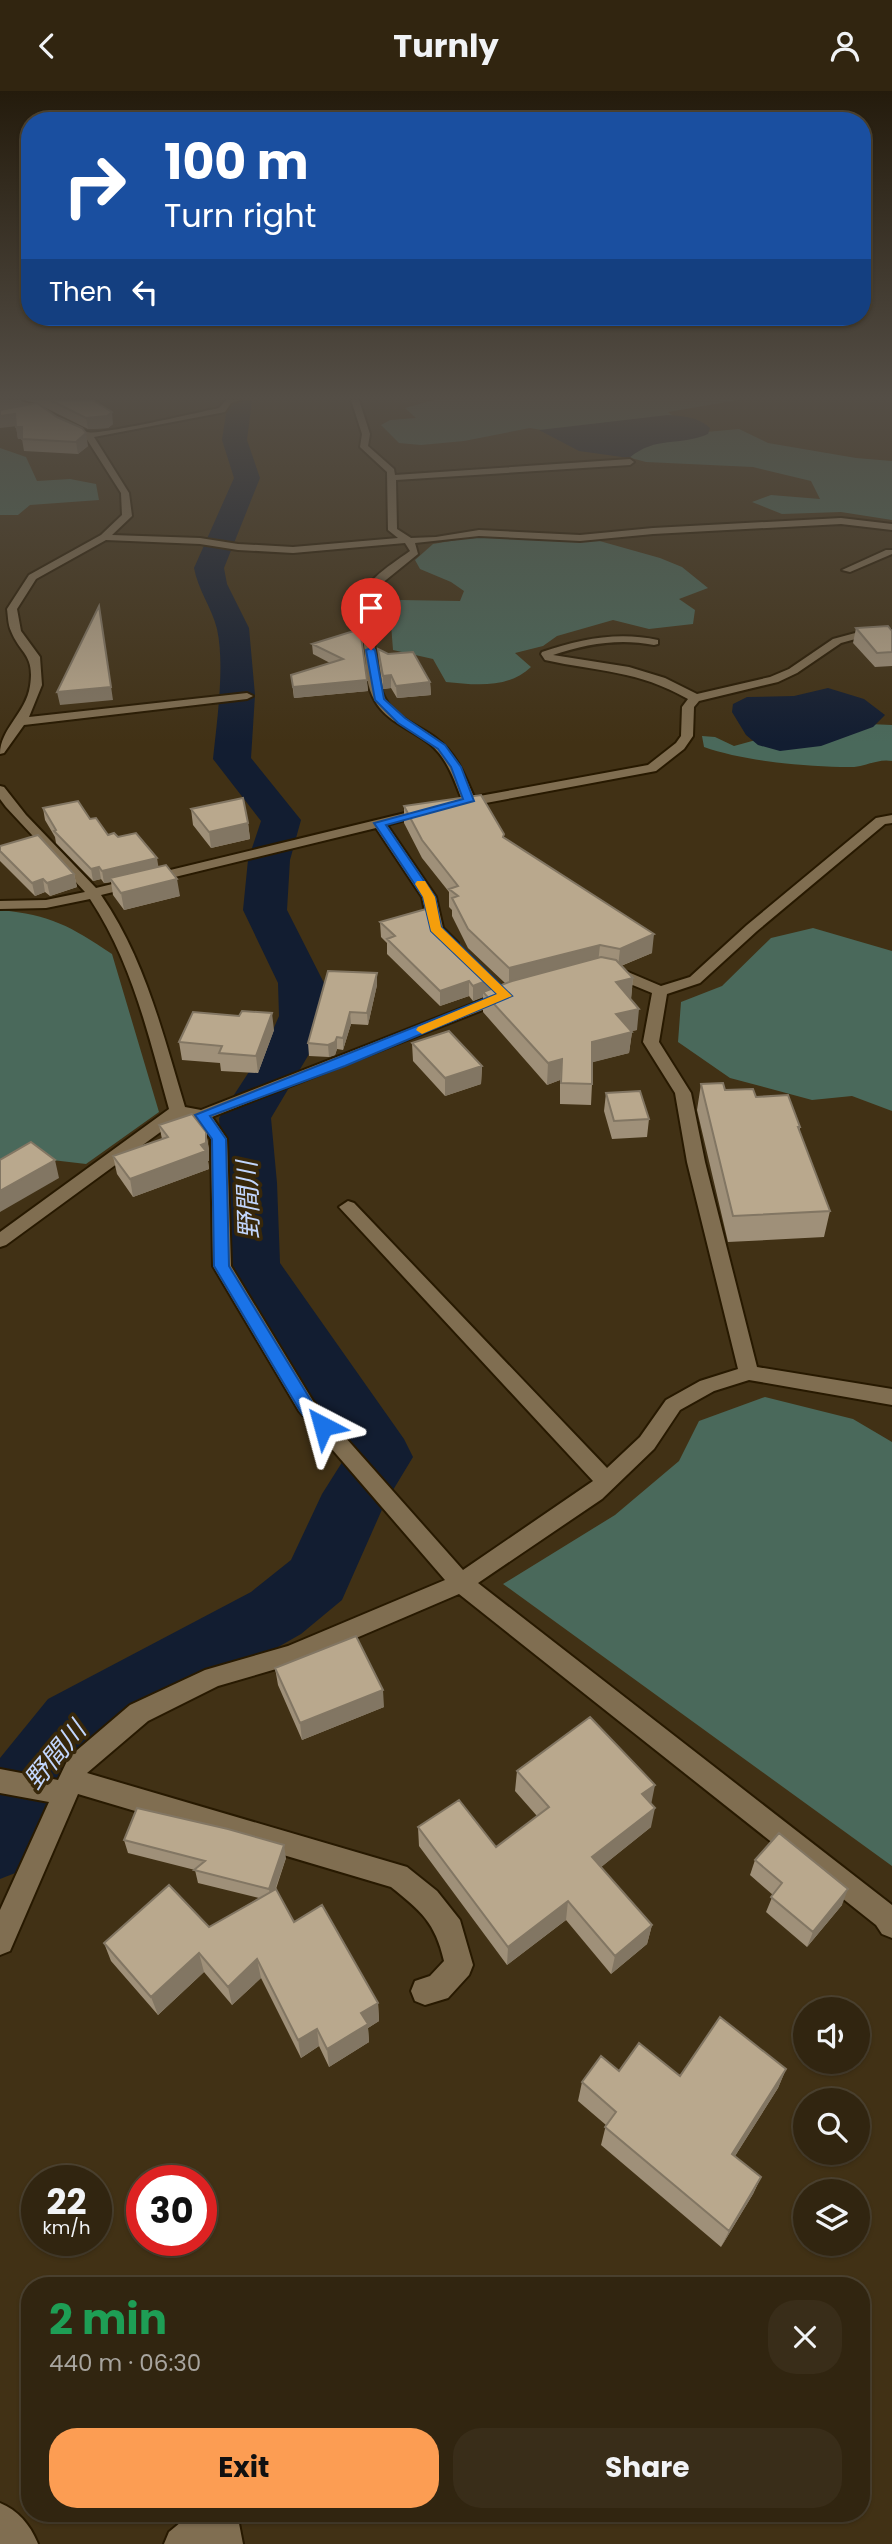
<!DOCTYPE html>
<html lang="en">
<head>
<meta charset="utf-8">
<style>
	:root { --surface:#312510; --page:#392d19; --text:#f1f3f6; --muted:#a8a59f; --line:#4c4230; --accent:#fc9d53 }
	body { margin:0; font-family:Poppins,"Noto Sans JP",sans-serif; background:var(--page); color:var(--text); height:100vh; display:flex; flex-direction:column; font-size:26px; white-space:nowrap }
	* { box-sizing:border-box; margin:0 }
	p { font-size:23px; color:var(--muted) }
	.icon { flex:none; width:38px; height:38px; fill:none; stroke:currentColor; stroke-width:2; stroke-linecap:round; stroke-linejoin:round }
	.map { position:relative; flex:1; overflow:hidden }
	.drawer { position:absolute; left:21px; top:2186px; width:849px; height:245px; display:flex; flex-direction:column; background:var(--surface); border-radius:28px; box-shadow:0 2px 5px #0004,0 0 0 2px var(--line) }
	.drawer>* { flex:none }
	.top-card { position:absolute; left:21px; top:21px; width:850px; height:214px; border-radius:28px; box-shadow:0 2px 5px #0004,0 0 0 2px var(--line); background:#1a4fa0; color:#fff; overflow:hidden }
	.fabs { position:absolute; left:793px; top:1906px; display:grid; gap:14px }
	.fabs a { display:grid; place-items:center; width:77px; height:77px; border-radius:50%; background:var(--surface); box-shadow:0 2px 5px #0004,0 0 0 2px var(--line); font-size:35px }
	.speed { position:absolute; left:21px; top:2074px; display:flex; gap:14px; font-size:35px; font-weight:700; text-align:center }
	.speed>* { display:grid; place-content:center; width:91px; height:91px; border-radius:50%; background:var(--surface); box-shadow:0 2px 5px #0004,0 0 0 2px var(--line); line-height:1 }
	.speed small { font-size:18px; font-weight:400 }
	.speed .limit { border:10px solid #d22; background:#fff; color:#111 }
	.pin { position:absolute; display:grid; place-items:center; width:60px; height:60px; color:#fff; margin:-72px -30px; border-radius:50% 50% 50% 0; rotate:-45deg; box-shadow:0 0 7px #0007 }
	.pin .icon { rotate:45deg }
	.me { position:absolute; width:77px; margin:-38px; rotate:321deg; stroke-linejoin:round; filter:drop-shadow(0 0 5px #0008) }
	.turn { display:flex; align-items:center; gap:24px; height:147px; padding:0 28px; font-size:32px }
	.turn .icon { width:91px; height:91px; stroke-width:2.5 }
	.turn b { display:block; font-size:49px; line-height:60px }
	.then { display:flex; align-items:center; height:66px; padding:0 28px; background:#0003; gap:14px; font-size:26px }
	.round { display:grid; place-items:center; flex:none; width:74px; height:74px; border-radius:28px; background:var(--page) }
	.headline { display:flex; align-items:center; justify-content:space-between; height:119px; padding:0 28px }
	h1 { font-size:42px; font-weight:700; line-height:52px; color:#1e9e55 }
	.button { display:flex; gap:14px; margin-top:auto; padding:14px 28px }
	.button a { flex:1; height:80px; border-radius:28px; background:var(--accent); color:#111; font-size:28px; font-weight:700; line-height:80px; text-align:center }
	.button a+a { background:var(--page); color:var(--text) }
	header { display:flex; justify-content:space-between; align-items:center; height:91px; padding:0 28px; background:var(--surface); font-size:32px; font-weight:700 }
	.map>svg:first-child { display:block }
	.forest { fill:#4a695b }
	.water { fill:#121d31 }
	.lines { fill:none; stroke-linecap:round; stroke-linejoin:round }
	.river { fill:#121d31; fill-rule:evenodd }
	.minor-casing { stroke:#271900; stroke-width:4 }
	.minor { fill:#806e51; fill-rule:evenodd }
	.wall { fill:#9f9079 }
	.shaded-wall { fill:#827663 }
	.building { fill:#b9a88d; stroke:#827663; stroke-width:2 }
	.route { fill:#1a73e8; stroke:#114b97; stroke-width:2 }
	.slow { fill:#f59e0b }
	.labels { text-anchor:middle; stroke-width:7; stroke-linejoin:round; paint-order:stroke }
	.water-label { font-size:26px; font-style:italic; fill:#c2d6fd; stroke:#37270a }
</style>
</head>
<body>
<header><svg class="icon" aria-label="back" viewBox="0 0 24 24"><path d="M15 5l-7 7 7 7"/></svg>Turnly<svg class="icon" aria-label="person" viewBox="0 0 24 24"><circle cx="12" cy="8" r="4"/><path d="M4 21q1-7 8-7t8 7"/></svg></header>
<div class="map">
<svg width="892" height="2453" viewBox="0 0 892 2453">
	<rect width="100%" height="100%" fill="#413115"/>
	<path class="forest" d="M434 309H738L668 321 695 342 739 338 768 352 856 367 892 370V429L841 421 782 423 752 411 771 404 820 408 811 390 753 376 646 371 612 362 565 343 530 337 464 350 421 354 399 352 381 334 390 329 416 327 405 317Z
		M0 357 26 366 37 390 70 388 96 393 99 409 30 414 18 424H0Z
		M479 445 596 449 660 467 682 476 708 497 679 508 695 519 693 533 649 538 613 529 557 545 543 555 515 562 531 576C508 598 475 594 446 591L433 568 393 559 391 533 382 517 400 509 460 510 464 500 451 491 420 478 415 469 433 453Z
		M846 632 892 634V670C877 667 864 677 849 676 807 676 743 670 704 656L702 645 715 646 734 655 770 645Z
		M0 819C51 824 70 835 112 863L159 1021 86 1073 18 1065 0 1075Z
		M813 837 892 860V1020L852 1005 812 1009 730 987 678 951 681 911 722 895 771 847Z
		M765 1306 853 1328 892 1351V1775L503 1493 615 1424 679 1370 699 1330Z"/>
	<path class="water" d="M668 324C684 325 698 326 710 337L708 343C678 356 657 344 629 367L579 360 539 339Z
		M828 597 864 608 885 624 873 636 821 655 780 660 758 654 746 644 732 621 733 613 747 606 794 605Z"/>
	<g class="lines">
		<path class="river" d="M228 309H252L247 349 260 387 224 477 227 493 249 537 255 604 251 667 301 729 290 769 287 819 324 892 327 925 315 953 271 1027 277 1092 280 1172 404 1348 413 1366 384 1414 342 1509 301 1543 102 1656 52 1721 28 1777 0 1788V1667L48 1608 251 1501 291 1469 322 1403 346 1365 222 1174 223 1092 219 1027 267 953 279 925 278 892 243 819 248 769 261 730 213 668C217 630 225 574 217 538 212 517 198 499 194 477L234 387 222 349Z"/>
		<defs>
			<path id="minor" d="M8 309C42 309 57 332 87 341 98 345 200 321 219 317L226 309H240L231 312 225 321 94 346 129 402 132 425 112 444 200 447 238 453 293 456 398 447 388 439 387 381 360 356 362 343 351 309H359L370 343 368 355 394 378 395 384 630 368 634 371 630 374 396 389 397 438 411 447 436 446 479 439 580 444 653 437 841 427 892 433V439L841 433 653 443 580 450 479 445 415 452 418 463 376 497 363 522C382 549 370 582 386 609 396 628 421 635 437 648 456 662 465 685 474 706L648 674 676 652 681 645 682 616 688 608C637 579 599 581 545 569L541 563 542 561C580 548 618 540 658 549V553L654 554C619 547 586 553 553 564L629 576 665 587 697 603 770 586 789 578 833 548 859 541 892 539V545L859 547 841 552 797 582 778 591 699 610 694 616 693 645 684 658 656 680 459 717 453 713 462 709C454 688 447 667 430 653 411 638 387 631 375 610 359 583 372 549 353 522 361 492 386 477 410 460L405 452 293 462 238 459 200 453 106 449 36 488 17 518 21 540 40 566 42 594 29 626 247 602 253 605 247 608 24 634 4 662 0 663C0 638 26 622 30 595 35 563 20 563 11 540 8 534 8 525 7 518L29 484 101 444 122 424 121 402 86 347 60 335 40 321Z
				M886 459H892V463L850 481 842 479Z
				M0 695 4 696 26 724 96 797 430 716 436 720 387 734 436 806 443 837 458 852 456 855H446L429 838 422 806 376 737 101 804C145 868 163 943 185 1016L201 1019 503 901H513L516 904 513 907 212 1026 227 1048 231 1175 313 1310 463 1479 593 1390 339 1116 348 1110 354 1112 607 1377 640 1346 666 1309 700 1290 738 1278 687 1071 675 1002 643 951 652 902 601 881 608 877 628 881 661 895 690 886 747 834 876 727 892 724V732L885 733 757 840 700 892 667 903 659 951 691 1002 705 1071 757 1276 892 1298V1314L749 1289 714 1300 680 1319 654 1358 602 1408 478 1492 892 1814V1847L882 1843 876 1834 459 1503 300 1571 218 1595 148 1630 87 1682 407 1776 437 1800 460 1829 473 1874 469 1884 448 1907 425 1914 415 1910 411 1900 415 1890 430 1885 444 1870C435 1831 421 1820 391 1796L78 1703 10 1860 0 1864V1819L49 1711 0 1702V1678L58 1689 69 1666 130 1614 205 1579 288 1555 445 1489 299 1320 213 1175 211 1048 197 1028 181 1026 6 1154 0 1156V1141L169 1018C149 946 132 871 90 808L46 817 0 818V810L46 809 85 801 6 716 0 708Z
				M0 2412C18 2419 31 2435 38 2453H0Z
				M192 2422H237L243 2453H164L169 2441Z"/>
		</defs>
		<use href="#minor" class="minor-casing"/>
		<use href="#minor" class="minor"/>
	</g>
	<path class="wall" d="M0 309H21L22 315 36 312 24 309H92L113 333 108 337 88 338 44 316 88 355 78 363 24 360 22 348H18L16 335Z
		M856 537 892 540V575L875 576 853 552Z
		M360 538 368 600 294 607 291 584 330 572 313 563 312 553Z
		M378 558 430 591 431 604 397 607 391 597 383 598 379 571Z
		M404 715 504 747 652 862 621 875 633 887 631 908 637 939 631 940 632 941 629 962 592 971V993L591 1014 560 1013V989L547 994 483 921V906L473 910 469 905 440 915 387 863V852L381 846 380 831 429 828 491 888 490 898 505 892 468 857 452 825V819L449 816V801L422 767 404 732Z
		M43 717 90 728 108 744 118 746 158 776 180 805 124 819 113 804 111 791 104 792 101 788 93 790 56 752 55 746 45 729Z
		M191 718 248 732 250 748 211 757 193 734Z
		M0 755 74 783 77 796 50 805 45 801 35 805 0 770Z
		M377 882V894L368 934 351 933 343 959 337 958 335 964 329 966 309 965 308 952Z
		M274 939 258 982 221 980 220 972 182 969 179 951Z
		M412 952 482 975 481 993 445 1005 413 970Z
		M701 993 756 1006 800 1036V1041L830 1120 824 1146 728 1151 697 1019Z
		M606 1002 649 1028 647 1046 612 1048 604 1020Z
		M159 1034 206 1041 209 1059V1070H208L209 1078 133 1106 117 1083 113 1065 162 1048Z
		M275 1577 384 1616 302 1649 278 1594Z
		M517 1680 651 1713V1736L601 1776 652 1834 647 1853 611 1883 566 1829 507 1874 419 1755 418 1736 496 1756 537 1725 515 1700Z
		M124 1749 286 1767 276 1798 294 1831 378 1912 379 1930 368 1937 369 1951 329 1976 319 1955 301 1967 261 1887 232 1914 204 1881 158 1924 111 1870 104 1852 209 1836 259 1807 198 1792 195 1779 128 1762Z
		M755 1769 842 1814 807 1856 766 1821 773 1804 750 1784Z
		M786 1978 778 1997 735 2065 761 2086 753 2103 721 2156 601 2054 606 2034 578 2010 582 1991 619 1980 680 1985Z"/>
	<path class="shaded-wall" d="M5 309H21L23 317 0 322V310Z
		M112 321 113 333 108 337 88 338 86 327Z
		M15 323 18 335 0 337V325Z
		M16 336H22L24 348H18Z
		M86 342 88 355 78 363 76 351Z
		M101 528 113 609 60 614 57 601Z
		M391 584V597L383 598V585Z
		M367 589 368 600 294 607 293 596Z
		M430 591 431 604 397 607 396 595Z
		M248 732 250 748 211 757 209 741Z
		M157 767 159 779 110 787 111 791 104 792 102 780Z
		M99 776 101 788 93 790 91 778Z
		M74 783 77 796 50 805 47 792Z
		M43 788 45 801 35 805 32 792Z
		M177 788 180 805 124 819 121 802Z
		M654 843 652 862 618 876 620 858Z
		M600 854 598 872 509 896V877Z
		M377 882V894L368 934 367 922Z
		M633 887 631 908 616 891Z
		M491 888 490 903 483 901V906L473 910V895Z
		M469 890V905L440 915V900Z
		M639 918 637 939 614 944 616 923Z
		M350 921 351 933 343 959V947Z
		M272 922 274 939 258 982 256 965Z
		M632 941 629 962 590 972 592 951Z
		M337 946V958L335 964 329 966 328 954Z
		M562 968 560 989 547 994 548 972Z
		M482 975 481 993 445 1005V987Z
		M206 1041 209 1059V1070H208L209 1078 133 1106 130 1088 201 1054Z
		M55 1069 59 1087 0 1121V1100Z
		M383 1599 384 1616 302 1649 300 1632Z
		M655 1694 651 1714 642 1703Z
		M655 1717 651 1736 590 1785 592 1766Z
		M284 1754 286 1767 271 1810 269 1798Z
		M848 1798 842 1814 807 1856 813 1841Z
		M568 1810 566 1829 507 1874 508 1856Z
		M652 1834 647 1853 611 1883 615 1865Z
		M199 1862 204 1881 158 1924 151 1906Z
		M257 1868 261 1887 232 1914 228 1896Z
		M378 1912 379 1930 368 1937 369 1951 329 1976 327 1958 361 1922Z
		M317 1938 319 1955 301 1967 298 1949Z
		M786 1978 778 1997 725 2081 732 2063Z
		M761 2086 753 2103 721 2156 729 2140Z"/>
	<path class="building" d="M50 309H92L112 321 107 325 86 327Z
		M37 312 57 326 82 337 86 342 76 351 22 348V336H16L15 323 0 325V319Z
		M99 515 111 596 57 601Z
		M888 535 892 540V561L877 562 856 537Z
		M360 538 367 589 293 596 291 584 343 568 312 553Z
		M378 558 388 563 413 561 430 591 396 595 391 584 383 585Z
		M481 704 504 743 503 746 654 843 620 858 600 854 509 877 468 838 452 807 458 805 449 798 458 795 422 749 404 715Z
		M243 707 248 732 209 741 191 718Z
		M78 710 90 728 96 727 108 744 114 742 118 746 136 742 157 767 102 780 99 776 91 778 54 740 56 739 43 717Z
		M38 744 74 783 47 792 43 788 32 792 0 760V755Z
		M166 774 177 788 121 802 110 787Z
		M426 818 429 828 491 888 473 895 469 890 440 900 387 848 395 845 380 831Z
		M601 866 616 869 633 887 616 891 639 918 616 923 632 941 592 951V993L561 992 562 968 548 972 483 901 512 890Z
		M328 880 377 882 367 922 350 921 343 947 337 946 335 951 328 954 308 952Z
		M242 920 272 922 256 965 219 962 222 955 179 951 193 921 239 925Z
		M449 940 482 975 445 987 412 952Z
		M723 992 725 999 753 998 756 1006 788 1004 800 1036H798L830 1120 733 1125 701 993Z
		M640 1000 649 1028 614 1030 606 1002Z
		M192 1023 206 1041V1052L201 1054 206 1060 130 1088 113 1065 168 1046 159 1034Z
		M31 1051 55 1069 0 1100V1069Z
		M356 1545 383 1599 300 1632 275 1577Z
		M590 1626 655 1694 642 1703 655 1717 592 1766 652 1834 615 1865 568 1810 508 1856 418 1736 459 1709 496 1756 549 1716 517 1680Z
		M137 1717 228 1738 284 1754 269 1798 194 1779 205 1770 124 1749Z
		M779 1742 848 1798 813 1841 771 1806 782 1792 755 1769Z
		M169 1794 209 1836 276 1798 294 1831 322 1814 378 1912 361 1922 368 1933 327 1958 317 1938 298 1949 257 1868 228 1896 199 1862 151 1906 104 1852Z
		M720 1926 786 1978 732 2063 761 2086 729 2140 605 2036 616 2021 582 1991 601 1965 619 1980 639 1952 680 1985Z"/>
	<linearGradient id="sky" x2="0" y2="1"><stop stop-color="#241b0c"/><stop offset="0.47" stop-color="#544e46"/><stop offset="1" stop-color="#544e46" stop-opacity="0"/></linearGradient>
	<rect width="892" height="652" fill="url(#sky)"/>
	<path class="route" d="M371 557 375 559 384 608 405 627 445 654 461 676 474 710 386 734 435 806 441 836 512 905 345 975 210 1025 226 1048 229 1175 312 1311 331 1335 329 1340C315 1344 308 1329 300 1320L214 1175 212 1048 195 1024 497 903 431 840 423 806 374 732 463 708 451 676 438 658 398 632 375 609 366 559Z"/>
	<path class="slow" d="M417 790H425L435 806 441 836 512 905 422 943 416 939 418 936 497 903 431 840 423 806 415 793Z"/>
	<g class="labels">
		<g class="water-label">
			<text transform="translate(248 1109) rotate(-92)" y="9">野間川</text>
			<text transform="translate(55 1664) rotate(-50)" y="9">野間川</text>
		</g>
	</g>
</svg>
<div class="fabs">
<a><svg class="icon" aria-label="sound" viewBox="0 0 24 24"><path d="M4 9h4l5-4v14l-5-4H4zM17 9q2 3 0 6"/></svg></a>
<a><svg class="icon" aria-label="search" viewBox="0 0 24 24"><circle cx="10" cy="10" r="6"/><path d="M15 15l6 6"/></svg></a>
<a><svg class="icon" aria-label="layers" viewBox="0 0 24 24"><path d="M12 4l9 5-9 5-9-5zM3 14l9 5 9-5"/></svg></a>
</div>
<div class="speed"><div>22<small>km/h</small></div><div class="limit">30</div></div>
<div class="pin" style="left:371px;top:559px;background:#d93025"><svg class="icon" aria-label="arrive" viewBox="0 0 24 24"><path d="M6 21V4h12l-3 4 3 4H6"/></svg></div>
<svg class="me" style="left:323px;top:1335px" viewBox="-20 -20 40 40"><path d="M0-17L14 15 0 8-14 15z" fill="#1a73e8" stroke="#fff" stroke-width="4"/></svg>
<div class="top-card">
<div class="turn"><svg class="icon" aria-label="right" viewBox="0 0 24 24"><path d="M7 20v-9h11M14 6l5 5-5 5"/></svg><div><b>100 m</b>Turn right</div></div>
<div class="then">Then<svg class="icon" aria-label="left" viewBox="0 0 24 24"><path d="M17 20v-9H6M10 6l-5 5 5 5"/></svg></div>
</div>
<section class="drawer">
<div class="headline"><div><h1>2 min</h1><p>440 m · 06:30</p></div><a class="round"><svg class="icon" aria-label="close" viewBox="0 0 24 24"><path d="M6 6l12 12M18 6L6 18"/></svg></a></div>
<div class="button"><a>Exit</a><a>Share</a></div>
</section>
</div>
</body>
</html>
